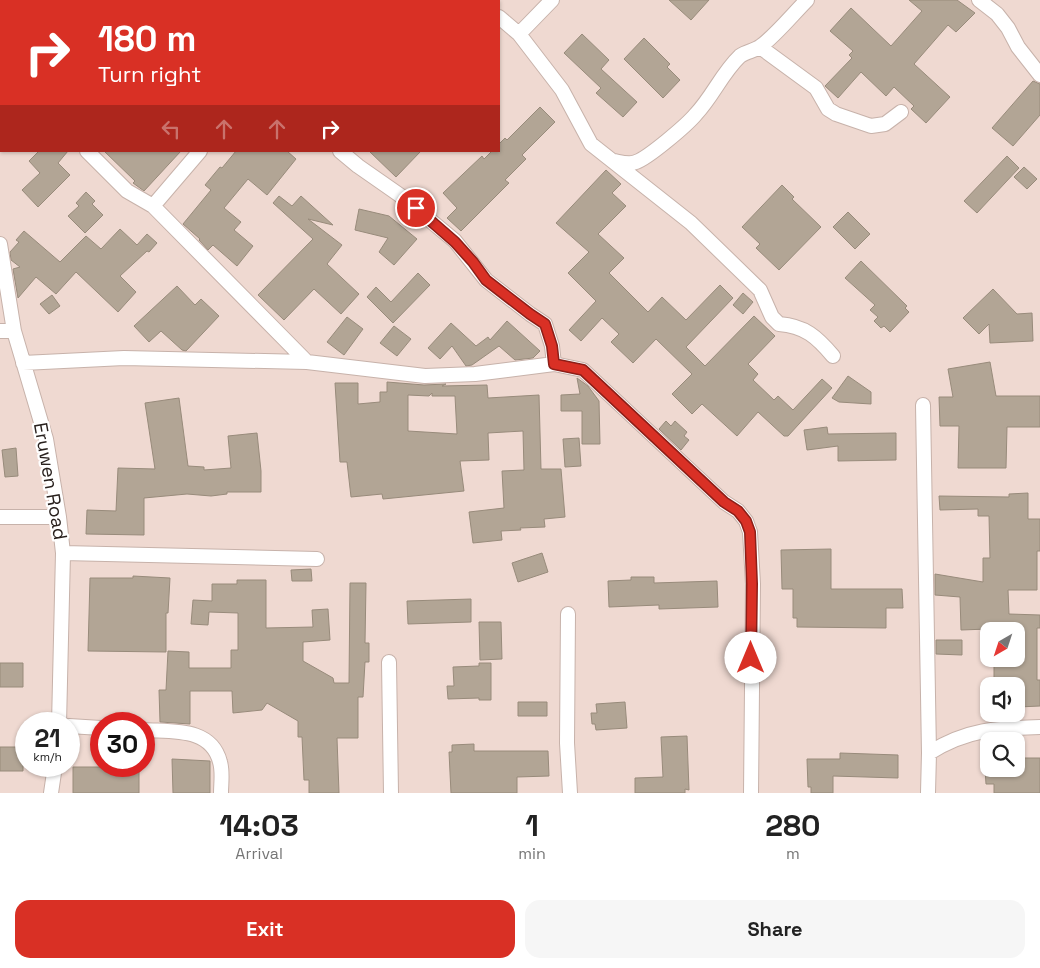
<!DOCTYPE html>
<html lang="en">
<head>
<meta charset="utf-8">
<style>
	:root { --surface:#fff; --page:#f6f6f6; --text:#222; --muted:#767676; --accent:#d93025 }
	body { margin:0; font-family:"Space Grotesk",sans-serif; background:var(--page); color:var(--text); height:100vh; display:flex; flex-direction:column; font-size:19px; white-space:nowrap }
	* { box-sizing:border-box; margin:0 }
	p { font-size:16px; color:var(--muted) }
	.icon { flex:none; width:28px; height:28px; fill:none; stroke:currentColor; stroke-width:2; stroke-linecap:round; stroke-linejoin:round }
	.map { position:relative; height:793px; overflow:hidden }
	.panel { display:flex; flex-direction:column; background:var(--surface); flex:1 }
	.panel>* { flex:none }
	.guide { position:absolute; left:0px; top:0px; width:500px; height:152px; box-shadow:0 1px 4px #0004; background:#d93025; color:#fff; overflow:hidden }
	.needle { width:32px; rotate:219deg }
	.controls { position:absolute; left:980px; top:622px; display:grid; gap:10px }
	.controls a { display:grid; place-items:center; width:45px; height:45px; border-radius:10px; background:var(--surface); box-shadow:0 1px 4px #0004; font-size:25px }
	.speed { position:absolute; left:15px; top:712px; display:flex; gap:10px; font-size:25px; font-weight:700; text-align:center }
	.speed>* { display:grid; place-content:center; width:65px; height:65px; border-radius:50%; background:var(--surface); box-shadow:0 1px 4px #0004; line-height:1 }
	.speed small { font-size:12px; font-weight:400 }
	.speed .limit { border:8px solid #d22; background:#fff; color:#111 }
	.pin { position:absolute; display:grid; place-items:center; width:42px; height:42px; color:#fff; margin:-21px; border:2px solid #fff; border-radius:50%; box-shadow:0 1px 5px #0007 }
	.me { position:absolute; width:55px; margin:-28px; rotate:0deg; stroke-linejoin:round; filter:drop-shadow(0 0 4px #0008) }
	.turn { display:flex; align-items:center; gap:18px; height:105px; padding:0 15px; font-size:22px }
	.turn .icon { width:65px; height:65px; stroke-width:2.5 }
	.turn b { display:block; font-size:35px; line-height:42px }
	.lanes { display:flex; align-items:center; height:48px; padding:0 15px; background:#0003; justify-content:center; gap:25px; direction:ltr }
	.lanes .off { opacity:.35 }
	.eta { display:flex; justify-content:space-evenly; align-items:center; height:85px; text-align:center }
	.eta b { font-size:30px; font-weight:700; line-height:35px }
	.cta { display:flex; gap:10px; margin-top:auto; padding:10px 15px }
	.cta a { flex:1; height:58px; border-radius:15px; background:var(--accent); color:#fff; font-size:20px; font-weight:700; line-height:58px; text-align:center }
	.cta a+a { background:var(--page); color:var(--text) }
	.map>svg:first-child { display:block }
	.building { fill:#b2a595; stroke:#988b7b; fill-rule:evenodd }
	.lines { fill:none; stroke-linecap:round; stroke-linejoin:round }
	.minor-casing { stroke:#c7b2aa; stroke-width:16 }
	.minor { stroke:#fff; stroke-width:14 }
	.route-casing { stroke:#8d1f18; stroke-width:12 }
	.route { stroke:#d93025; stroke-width:9 }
	.labels { text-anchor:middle; stroke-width:4.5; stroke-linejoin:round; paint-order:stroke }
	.street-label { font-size:19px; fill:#29211e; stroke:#fff }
</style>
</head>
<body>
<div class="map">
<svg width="1040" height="793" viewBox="0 0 1040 793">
	<rect width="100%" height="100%" fill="#efd9d1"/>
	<path class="building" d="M669 0H709L691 20Z
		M909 0H957L975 13 956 32 948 25 914 64 950 97 926 123 911 109 914 106 894 87 886 96 861 72 838 98 825 86 852 58 849 55 853 51 830 31 851 8 891 46 922 11Z
		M582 34 609 60 601 69 637 102 623 117 596 93 601 88 564 53Z
		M644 38 670 64 667 67 680 80 663 98 624 59Z
		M1033 81 1040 84V115L1013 146 992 128Z
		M540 107 555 122 522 155 526 159 505 180 509 183 461 231 447 218 457 208 443 193 482 156 484 159 492 151H499V144L505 138 507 140Z
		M39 151H68L58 163 70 175 38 207 22 190 40 173 29 161Z
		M104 151H181L144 191 133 183 135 181Z
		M236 151H287L296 159 267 195 248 179 224 208 241 222 234 230 253 246 237 266 213 245 208 250 199 240 200 239 183 224 211 190 205 185 220 167 222 168Z
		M369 151H421L396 177Z
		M1007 156 1019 168 977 213 964 201Z
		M1024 167 1037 179 1027 189 1014 177Z
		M606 170 621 184 612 193 626 206 598 234 624 258 609 273 648 312 662 297 686 320 720 285 733 298 686 347 705 366 754 316 775 336 748 364 758 374 753 380 774 400 778 396 793 410 822 379 832 388 788 436H784L758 412 737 436 702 404 692 414 672 394 692 374 656 339 633 363 611 342 619 334 602 318 581 341 569 330 596 301 568 273 589 252 556 223Z
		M782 185 794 197 792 199 821 227 779 270 756 248 760 244 742 227Z
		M86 192 95 201 92 204 103 215 85 233 68 216 79 206 76 203Z
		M279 196 292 206 301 196 333 225 308 219 342 245 327 264 359 294 341 314 314 289 284 320 258 295 313 239 273 203Z
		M359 209 389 216 417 239 394 265 379 252 388 238 355 230Z
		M848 212 870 234 855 249 833 227Z
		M120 229 137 245 147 234 157 243 149 252 147 251 120 276 136 292 118 312 76 272 56 294 36 277 18 298 13 269 20 267 11 260 10 252 19 242 16 240 24 231 60 262 86 236 101 249Z
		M861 261 907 306 905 308 909 312 890 332 884 326 881 328 874 321 878 317 870 310 875 305 845 278Z
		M418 273 430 285 393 323 367 297 376 287 391 302Z
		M177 286 195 305 201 299 219 316 186 351 182 350 161 331 149 342 134 326Z
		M993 289 1017 314 1032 313 1033 341 990 343 989 324 979 334 963 318Z
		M743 293 753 302 743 314 733 305Z
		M52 295 60 306 49 314 40 304Z
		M347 317 363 329 344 355 327 342Z
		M507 321 540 351 533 358 515 360 499 346 472 365 466 366 452 346 440 359 428 348 451 323 476 346 488 337 490 340Z
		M394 326 411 339 397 356 380 343Z
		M990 362 996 396H1040V427H1007L1006 468H958L959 426H940L939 397H953L948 369Z
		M848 376 871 392V404L839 402 832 398Z
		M577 378 588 386 599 401 600 444H582V411H561V395L580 394Z
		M387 382 424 385 446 384 442 386 487 385 488 398 539 395 541 469H561L565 517 544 519 545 527 520 528 521 530 501 531 502 540 473 543 469 512 504 508 502 471 524 470 523 431 488 433 489 460 460 461 464 491 383 499 382 494 351 497 347 462H340L335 383H358V404L380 402V392H387ZM432 393V396H455L457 434 408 431V395L429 396Z
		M179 398 188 466 204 467V470L231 468 228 436 257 433 261 471V492H227V494L211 496 187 494 144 498V535L86 534 87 510 116 511 118 468 155 469 145 403Z
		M666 421 671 426 675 421 687 432 684 436 689 440 681 450 659 429Z
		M827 427 828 434 896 433V460L838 461V446L807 450 804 430Z
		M579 438 581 466 565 467 563 439Z
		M16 448 18 476 5 477 2 450Z
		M1028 493V519H1040V551H1037V590H1008L1009 614 1040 615V628H1037V680H1040V706L1018 707 1017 686H994V659H1016V628L961 630 960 597 935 595V574L983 582V558H990L989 516H978V509L940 510 939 496 1009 497V494Z
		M831 549V589H902L903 608H886V628L797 627V618H793V589H782L781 550Z
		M542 553 548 572 518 582 512 563Z
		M311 569 312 581H292L291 570Z
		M133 576 170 578 168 613H166V652L88 651 90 578H133Z
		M631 577H654V583L717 581 718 607 659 609V605L609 607 608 581 631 580Z
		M237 580H266V628L313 627 312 610 328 609 330 640 303 642V661L333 678 334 683H349L350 583H366L365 643H369V662H365L363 697H358V738H337L339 793H309V780H304L302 737H298V721L267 703 262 710 233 713 232 691H190V724L160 722 159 690H166L168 651 189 652V668H231V650H238V613L209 612 208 625 191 624 193 600 212 601V584H237Z
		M471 599V622L408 624 407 601Z
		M479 622H501L502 659 480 660Z
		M936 640H962V655L936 654Z
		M0 663H23V687H0Z
		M479 663H491V700H479V698L448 699 447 686H454L453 667 479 666Z
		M518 702H547V716H518Z
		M625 702 627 728 596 730 595 724H592L591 713H597L596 704Z
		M687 736 689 790 685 789V793H635V778L663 777 661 737Z
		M474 744V751H548L549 776 517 777V793H451L449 752H452V745Z
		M0 747H23V771H0Z
		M840 753 898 755V778L833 776V793H811V787H808L807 759H840Z
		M1016 758H1040V793H994V784H986L985 769H1016Z
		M172 759 210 761V793H173Z
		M73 767H139V793H73Z"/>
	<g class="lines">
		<defs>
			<path id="minor" d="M194 0 195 1
				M480 0 481 1
				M979 0 997 14 1008 28 1018 47 1040 75
				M499 17 519 34 562 90 591 144 691 223 760 290 772 317 779 324C805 326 817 337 833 356
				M519 34 552 0
				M760 47 816 88 828 109 836 114 871 126 885 124 901 112
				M0 91H1
				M87 151 127 191 153 206 307 362
				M613 161C620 162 629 165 636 162 648 158 687 125 696 114 713 96 722 73 740 56 747 51 755 51 761 46 776 35 793 14 807 0
				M153 206 200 151
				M0 244 14 331 46 439 59 517 63 553 59 724
				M0 331H14
				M23 363 124 358 307 362 425 376 475 374 554 364 552 346 545 324 530 314 486 280 455 241 401 196 358 166 340 151
				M554 364 583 370 724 502 738 511 746 521 750 532 753 584 751 793
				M923 405 929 753 928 793
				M0 517H59
				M63 553 317 559
				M568 614 567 743 570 793
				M389 662 391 793
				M69 726 101 728
				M144 730C172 732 211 727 220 762 223 772 221 783 221 793
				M929 753C967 729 997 728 1040 727
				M51 793 55 766"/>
		</defs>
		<use href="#minor" class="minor-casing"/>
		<use href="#minor" class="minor"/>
	</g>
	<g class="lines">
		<defs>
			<path id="route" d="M416 208 455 242 473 262 486 280 530 314 545 324 552 346 554 364 583 370 724 502 738 511 746 521 750 532 752 584 751 658"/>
		</defs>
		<use href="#route" class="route-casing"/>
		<use href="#route" class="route"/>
	</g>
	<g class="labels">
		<g class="street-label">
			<text transform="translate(51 481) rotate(80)" y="7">Eruwen Road</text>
		</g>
	</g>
</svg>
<div class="controls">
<a><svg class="needle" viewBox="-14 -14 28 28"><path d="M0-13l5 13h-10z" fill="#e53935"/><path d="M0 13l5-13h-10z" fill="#767676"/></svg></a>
<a><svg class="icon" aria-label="sound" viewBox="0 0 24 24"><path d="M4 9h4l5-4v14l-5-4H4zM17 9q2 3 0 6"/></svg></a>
<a><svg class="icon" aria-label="search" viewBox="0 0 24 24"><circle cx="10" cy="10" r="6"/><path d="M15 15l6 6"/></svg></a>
</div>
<div class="speed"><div>21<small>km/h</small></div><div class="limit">30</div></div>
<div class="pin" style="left:416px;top:208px;background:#d93025"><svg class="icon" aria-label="arrive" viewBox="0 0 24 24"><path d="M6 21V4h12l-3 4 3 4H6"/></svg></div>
<svg class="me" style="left:751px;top:658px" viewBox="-20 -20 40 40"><circle r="19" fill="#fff"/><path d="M0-13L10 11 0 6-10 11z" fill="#d93025"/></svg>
<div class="guide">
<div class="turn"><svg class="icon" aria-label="right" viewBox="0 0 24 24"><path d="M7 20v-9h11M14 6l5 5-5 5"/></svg><div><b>180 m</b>Turn right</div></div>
<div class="lanes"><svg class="icon off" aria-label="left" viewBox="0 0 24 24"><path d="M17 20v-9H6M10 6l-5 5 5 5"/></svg><svg class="icon off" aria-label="ahead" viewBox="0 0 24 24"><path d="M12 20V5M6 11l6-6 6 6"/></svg><svg class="icon off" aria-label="ahead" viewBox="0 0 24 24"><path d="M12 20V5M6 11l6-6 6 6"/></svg><svg class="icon" aria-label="right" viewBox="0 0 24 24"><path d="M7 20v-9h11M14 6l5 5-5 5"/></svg></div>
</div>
</div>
<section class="panel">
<div class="eta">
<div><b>14:03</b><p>Arrival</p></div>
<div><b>1</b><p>min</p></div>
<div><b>280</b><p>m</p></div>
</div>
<div class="cta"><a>Exit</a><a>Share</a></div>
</section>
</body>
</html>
